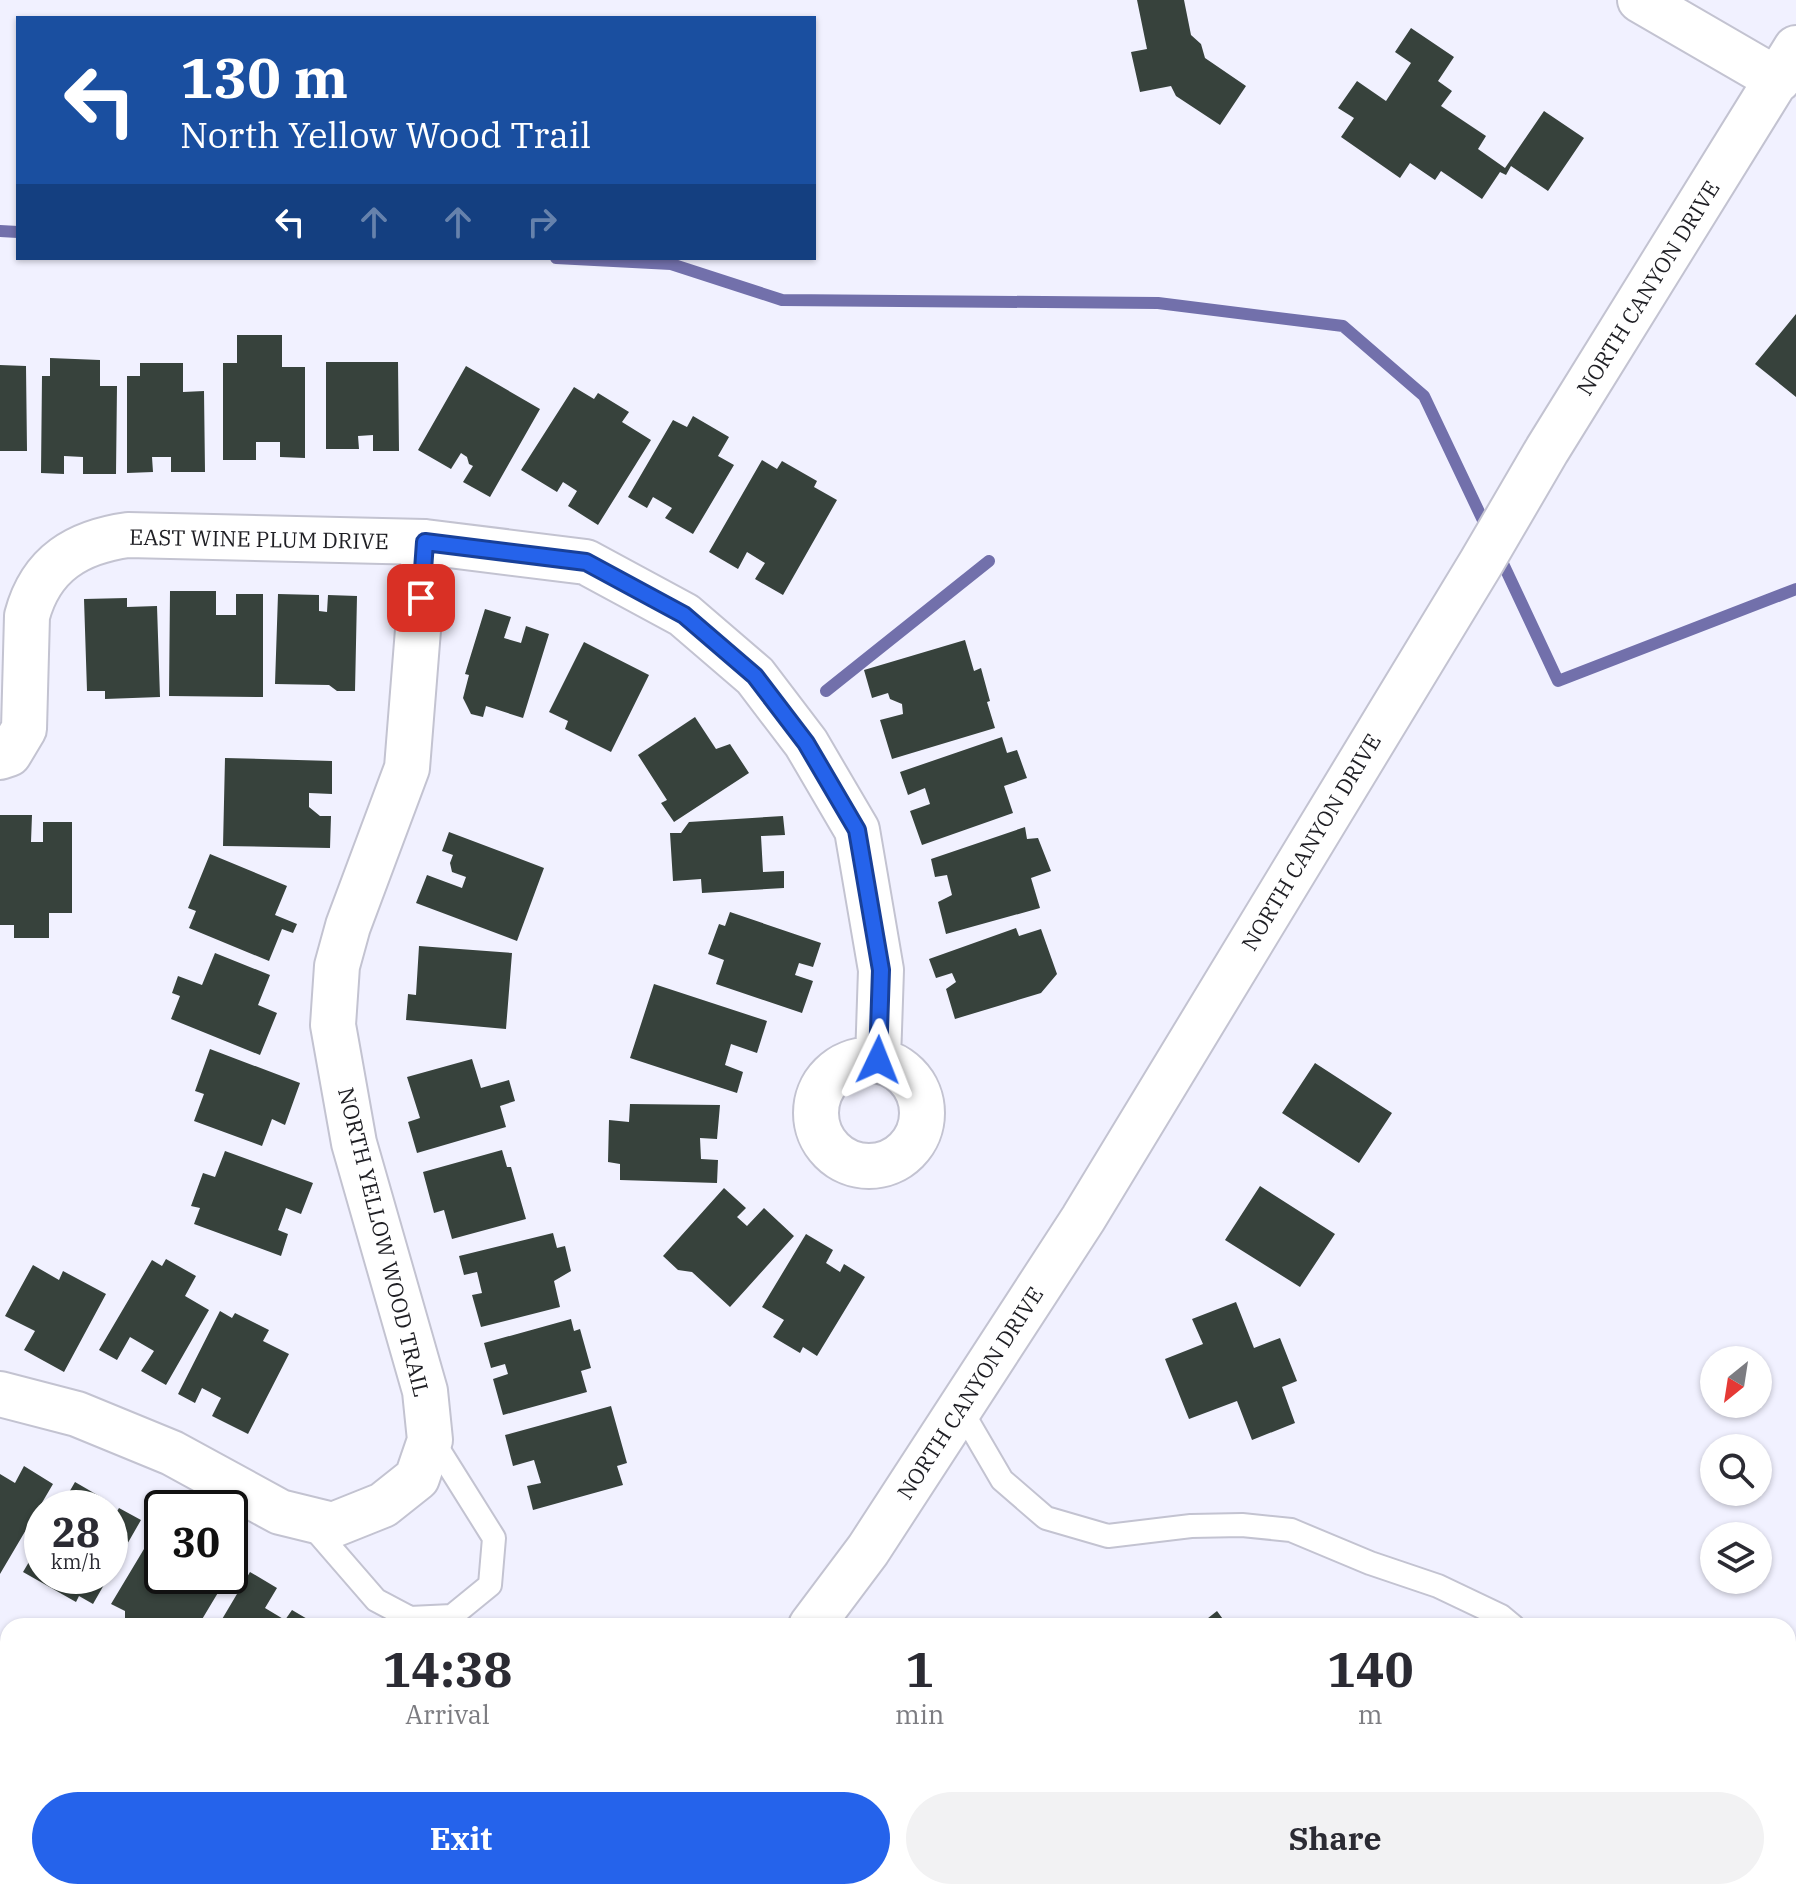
<!DOCTYPE html>
<html lang="en">
<head>
<meta charset="utf-8">
<style>
	:root { --surface:#fff; --page:#f2f2f3; --text:#2b2b33; --muted:#7c7c81; --accent:#2563eb }
	body { margin:0; font-family:"IBM Plex Serif",serif; background:var(--page); color:var(--text); height:100vh; display:flex; flex-direction:column; font-size:30px; white-space:nowrap }
	* { box-sizing:border-box; margin:0 }
	p { font-size:26px; color:var(--muted) }
	.icon { flex:none; width:44px; height:44px; fill:none; stroke:currentColor; stroke-width:2; stroke-linecap:round; stroke-linejoin:round }
	.map { position:relative; flex:1; overflow:hidden }
	.details { position:absolute; left:0px; top:1618px; width:1796px; height:282px; display:flex; flex-direction:column; background:var(--surface); border-radius:24px 24px 0 0; box-shadow:0 2px 6px #0004 }
	.details>* { flex:none }
	.top-card { position:absolute; left:16px; top:16px; width:800px; height:244px; border-radius:0px; box-shadow:0 2px 6px #0004; background:#1a4fa0; color:#fff; overflow:hidden }
	.needle { width:52px; rotate:210deg }
	.fabs { position:absolute; left:1700px; top:1346px; display:grid; gap:16px }
	.fabs a { display:grid; place-items:center; width:72px; height:72px; border-radius:50%; background:var(--surface); box-shadow:0 2px 6px #0004; font-size:40px }
	.speed { position:absolute; left:24px; top:1490px; display:flex; gap:16px; font-size:40px; font-weight:700; text-align:center }
	.speed>* { display:grid; place-content:center; width:104px; height:104px; border-radius:50%; background:var(--surface); box-shadow:0 2px 6px #0004; line-height:1 }
	.speed small { font-size:20px; font-weight:400 }
	.speed .limit { border:4px solid #111; border-radius:12px; background:#fff; color:#111 }
	.pin { position:absolute; display:grid; place-items:center; width:68px; height:68px; color:#fff; margin:-34px; border-radius:16px; box-shadow:0 4px 12px #0006 }
	.me { position:absolute; width:88px; margin:-44px; rotate:2deg; stroke-linejoin:round; filter:drop-shadow(0 0 6px #0008) }
	.turn { display:flex; align-items:center; gap:28px; height:168px; padding:0 32px; font-size:36px }
	.turn .icon { width:104px; height:104px; stroke-width:2.5 }
	.turn b { display:block; font-size:56px; line-height:68px }
	.lanes { display:flex; align-items:center; height:76px; padding:0 32px; background:#0003; justify-content:center; gap:40px; direction:ltr }
	.lanes .off { opacity:.35 }
	.eta { display:flex; justify-content:space-evenly; align-items:center; height:136px; text-align:center }
	.eta b { font-size:48px; font-weight:700; line-height:56px }
	.cta { display:flex; gap:16px; margin-top:auto; padding:16px 32px }
	.cta a { flex:1; height:92px; border-radius:48px; background:var(--accent); color:#fff; font-size:32px; font-weight:700; line-height:92px; text-align:center }
	.cta a+a { background:var(--page); color:var(--text) }
	.map>svg:first-child { display:block }
	.lines { fill:none; stroke-linecap:round; stroke-linejoin:round }
	.stream { stroke:#7270ab; stroke-width:12 }
	.building { fill:#37423c }
	.lane-casing { stroke:#c3c3d1; stroke-width:26 }
	.street-casing { stroke:#c3c3d1; stroke-width:48 }
	.lane { stroke:#fff; stroke-width:22 }
	.street { stroke:#fff; stroke-width:44 }
	.route-casing { stroke:#184099; stroke-width:20 }
	.route { stroke:#2563eb; stroke-width:14 }
	.labels { text-anchor:middle; stroke-width:8; stroke-linejoin:round; paint-order:stroke }
	.street-label { font-size:22px; fill:#1f1f24; stroke:#fff }
</style>
</head>
<body>
<div class="map">
<svg width="1796" height="1899" viewBox="0 0 1796 1899">
	<rect width="100%" height="100%" fill="#f1f1ff"/>
	<g class="lines">
		<path class="stream" d="M0 231 18 232
			M556 258 671 264 782 300 1158 303 1343 326 1424 396 1489 533
			M1498 553 1558 681 1796 589
			M826 691 989 561"/>
	</g>
	<path class="building" d="M1137 0H1184L1191 35 1201 44 1205 58 1246 86 1220 125 1176 96 1171 86 1140 92 1131 52 1147 49Z
		M1411 28 1454 57 1438 81 1452 91 1441 106 1486 136 1478 149 1505 168 1544 111 1584 138 1548 191 1511 166 1506 175 1500 172 1482 199 1441 171 1435 180 1410 163 1400 178 1341 137 1354 118 1338 108 1357 81 1386 101 1411 63 1395 52Z
		M1796 314V397L1755 364Z
		M237 335H282V367H305V458L280 457V442H256V460H223V363H237Z
		M50 358 100 360V386H117L116 474H83V457L64 456V474L41 473 42 376H50Z
		M326 362H398L399 451H373V435L358 436 359 449H326Z
		M140 363H183V392L204 391 205 472H171V457H152L153 472 127 473V376H140Z
		M0 365 26 366 27 451H0Z
		M466 366 540 409 490 497 463 482 473 466 469 464 467 457 461 453 451 469 418 450Z
		M574 387 594 399 598 393 629 412 622 422 651 440 598 525 568 506 577 491 563 482 557 492 521 470Z
		M693 416 729 437 718 456 734 465 693 534 665 518 672 508 653 497 647 508 628 497 673 420 687 427Z
		M762 460 777 469 782 461 817 481 814 487 837 500 783 595 755 579 765 563 747 552 738 569 709 552Z
		M170 591H216V615H236V594H263V697L169 696Z
		M278 594 319 595V611L327 612 328 595 357 596 355 691H337L329 685 275 684Z
		M127 598V607L157 606 160 697 105 699V691H87L84 599Z
		M485 609 511 617 504 638 521 643 526 626 549 634 523 718 486 706 483 717 471 714 463 698 469 675 465 674Z
		M965 640 974 671 981 668 990 701 987 702 995 728 892 759 880 720 903 714 902 704 890 699 888 693 872 698 864 670Z
		M584 642 649 675 611 752 565 729 568 721 549 712Z
		M695 717 716 749 730 744 749 773 674 822 661 803 667 800 638 755Z
		M1002 737 1007 753 1017 750 1027 778 1004 786 1013 813 922 845 910 811 930 804 925 788 908 795 900 772Z
		M225 758 332 761V794L309 793V807L320 816H331L330 848 223 846Z
		M0 815H32L31 842H43V822H72V913H49V938H14V925H0Z
		M783 816 785 835 761 836 763 872 784 871V888L702 893 701 879 673 881 670 833H681L689 822Z
		M1025 827 1027 839 1038 838 1051 871 1031 878 1040 908 946 934 938 902 952 895 947 875 935 877 931 859Z
		M449 832 544 868 517 941 416 903 427 875 462 888 466 877 452 872 450 863 453 855 442 851Z
		M210 854 287 886 275 915 297 924 293 933 282 929 269 961 189 928 196 911 188 908Z
		M730 912 821 943 813 967 799 963 795 975 813 981 802 1013 716 984 724 960 708 954 719 924 725 926Z
		M1016 928 1019 936 1041 929 1057 974 1041 993 955 1019 946 989 956 982 952 973 936 978 929 959Z
		M419 946 512 953 506 1029 406 1020 408 994 416 995Z
		M215 953 270 975 258 1005 277 1013 260 1055 171 1019 180 996 172 993 178 976 202 985Z
		M654 984 767 1021 757 1053 731 1044 725 1065 743 1072 737 1093 630 1058Z
		M210 1049 300 1083 285 1125 272 1119 262 1146 194 1121 204 1094 195 1091Z
		M472 1059 481 1088 509 1080 515 1101 500 1106 506 1127 417 1153 408 1122 420 1118 407 1077Z
		M1315 1063 1392 1113 1359 1163 1282 1113Z
		M630 1104 720 1105 717 1139 700 1138 701 1159 718 1160 717 1183 620 1180V1164L608 1162 609 1120 629 1122Z
		M502 1150 507 1167H511L526 1219 452 1239 444 1210 434 1213 423 1172Z
		M225 1151 313 1183 301 1214 286 1208 278 1230 288 1234 281 1256 194 1224 200 1208 191 1206 203 1173 215 1177Z
		M1260 1186 1335 1234 1300 1287 1225 1240Z
		M724 1188 746 1208 737 1217 747 1226 764 1208 794 1236 730 1307 692 1272 678 1270 663 1256Z
		M553 1233 557 1248 565 1246 571 1271 554 1281 560 1307 481 1327 472 1295 482 1293 477 1272 464 1275 459 1256Z
		M806 1234 833 1250 826 1263 840 1272 844 1264 865 1277 817 1356 803 1347 800 1353 773 1337 784 1320 762 1307Z
		M166 1259 196 1276 185 1296 209 1310 166 1385 141 1371 154 1351 130 1337 117 1360 99 1350 152 1260 162 1266Z
		M33 1265 59 1280 63 1271 106 1294 64 1372 24 1350 35 1331 5 1316Z
		M1236 1302 1254 1348 1280 1338 1297 1381 1282 1387 1295 1423 1252 1440 1237 1401 1189 1419 1165 1359 1203 1344 1192 1319Z
		M220 1311 232 1318 235 1313 269 1330 263 1341 289 1354 248 1434 212 1416 221 1398 202 1388 195 1403 178 1394Z
		M571 1319 574 1331 580 1329 591 1368 581 1371 587 1392 503 1415 493 1379 508 1374 505 1364 491 1368 484 1343Z
		M611 1406 627 1463 617 1466 623 1485 533 1510 527 1486 541 1483 534 1460 513 1466 505 1435Z
		M24 1466 53 1484 0 1574V1474L15 1483Z
		M75 1482 106 1500 101 1508H60Z
		M119 1508 141 1520 110 1574V1520L111 1521Z
		M162 1519V1576H228L198 1626H134L125 1620V1611L111 1604Z
		M42 1540V1576H109L93 1604 79 1596 76 1602 23 1572Z
		M250 1572 277 1588 265 1608 285 1620 292 1610 309 1620 305 1626H218Z
		M1217 1611 1228 1626H1198Z"/>
	<g class="lines">
		<defs>
			<path id="lane" d="M960 1408 1002 1480 1046 1518 1108 1536 1191 1526 1242 1525 1291 1530 1370 1563 1438 1586 1501 1616 1513 1626
				M311 1525 376 1600 410 1618 452 1616 490 1585 494 1538 432 1439"/>
			<path id="street" d="M1640 0 1778 80
				M0 757 9 754 24 729 27 616C41 563 78 542 128 535L425 542 586 562 684 615 755 676 806 743 857 830 881 970 878 1060
				M816 1113a53 53 0 1 1 106 0a53 53 0 1 1-106 0Z
				M0 1394 77 1414 172 1453 280 1512 333 1525 383 1505 417 1478 430 1440 425 1391 354 1143 333 1025 337 966 348 926 407 768 425 542
				M811 1626 868 1550 1083 1219 1481 563 1547 450 1796 48"/>
		</defs>
		<use href="#lane" class="lane-casing"/>
		<use href="#street" class="street-casing"/>
		<use href="#lane" class="lane"/>
		<use href="#street" class="street"/>
	</g>
	<g class="lines">
		<defs>
			<path id="route" d="M421 598 425 542 586 562 684 615 755 676 806 743 857 830 881 970 878 1060"/>
		</defs>
		<use href="#route" class="route-casing"/>
		<use href="#route" class="route"/>
	</g>
	<g class="labels">
		<g class="street-label">
			<text transform="translate(1648 288) rotate(-58)" y="8">NORTH CANYON DRIVE</text>
			<text transform="translate(259 539) rotate(1)" y="8">EAST WINE PLUM DRIVE</text>
			<text transform="translate(1311 842) rotate(-59)" y="8">NORTH CANYON DRIVE</text>
			<text transform="translate(384 1242) rotate(76)" y="8">NORTH YELLOW WOOD TRAIL</text>
			<text transform="translate(970 1393) rotate(-57)" y="8">NORTH CANYON DRIVE</text>
		</g>
	</g>
</svg>
<div class="fabs">
<a><svg class="needle" viewBox="-14 -14 28 28"><path d="M0-13l5 13h-10z" fill="#e53935"/><path d="M0 13l5-13h-10z" fill="#7c7c81"/></svg></a>
<a><svg class="icon" aria-label="search" viewBox="0 0 24 24"><circle cx="10" cy="10" r="6"/><path d="M15 15l6 6"/></svg></a>
<a><svg class="icon" aria-label="layers" viewBox="0 0 24 24"><path d="M12 4l9 5-9 5-9-5zM3 14l9 5 9-5"/></svg></a>
</div>
<div class="speed"><div>28<small>km/h</small></div><div class="limit">30</div></div>
<div class="pin" style="left:421px;top:598px;background:#d93025"><svg class="icon" aria-label="arrive" viewBox="0 0 24 24"><path d="M6 21V4h12l-3 4 3 4H6"/></svg></div>
<svg class="me" style="left:878px;top:1060px" viewBox="-20 -20 40 40"><path d="M0-17L14 15 0 8-14 15z" fill="#2563eb" stroke="#fff" stroke-width="4"/></svg>
<div class="top-card">
<div class="turn"><svg class="icon" aria-label="left" viewBox="0 0 24 24"><path d="M17 20v-9H6M10 6l-5 5 5 5"/></svg><div><b>130 m</b>North Yellow Wood Trail</div></div>
<div class="lanes"><svg class="icon" aria-label="left" viewBox="0 0 24 24"><path d="M17 20v-9H6M10 6l-5 5 5 5"/></svg><svg class="icon off" aria-label="ahead" viewBox="0 0 24 24"><path d="M12 20V5M6 11l6-6 6 6"/></svg><svg class="icon off" aria-label="ahead" viewBox="0 0 24 24"><path d="M12 20V5M6 11l6-6 6 6"/></svg><svg class="icon off" aria-label="right" viewBox="0 0 24 24"><path d="M7 20v-9h11M14 6l5 5-5 5"/></svg></div>
</div>
<section class="details">
<div class="eta">
<div><b>14:38</b><p>Arrival</p></div>
<div><b>1</b><p>min</p></div>
<div><b>140</b><p>m</p></div>
</div>
<div class="cta"><a>Exit</a><a>Share</a></div>
</section>
</div>
</body>
</html>
